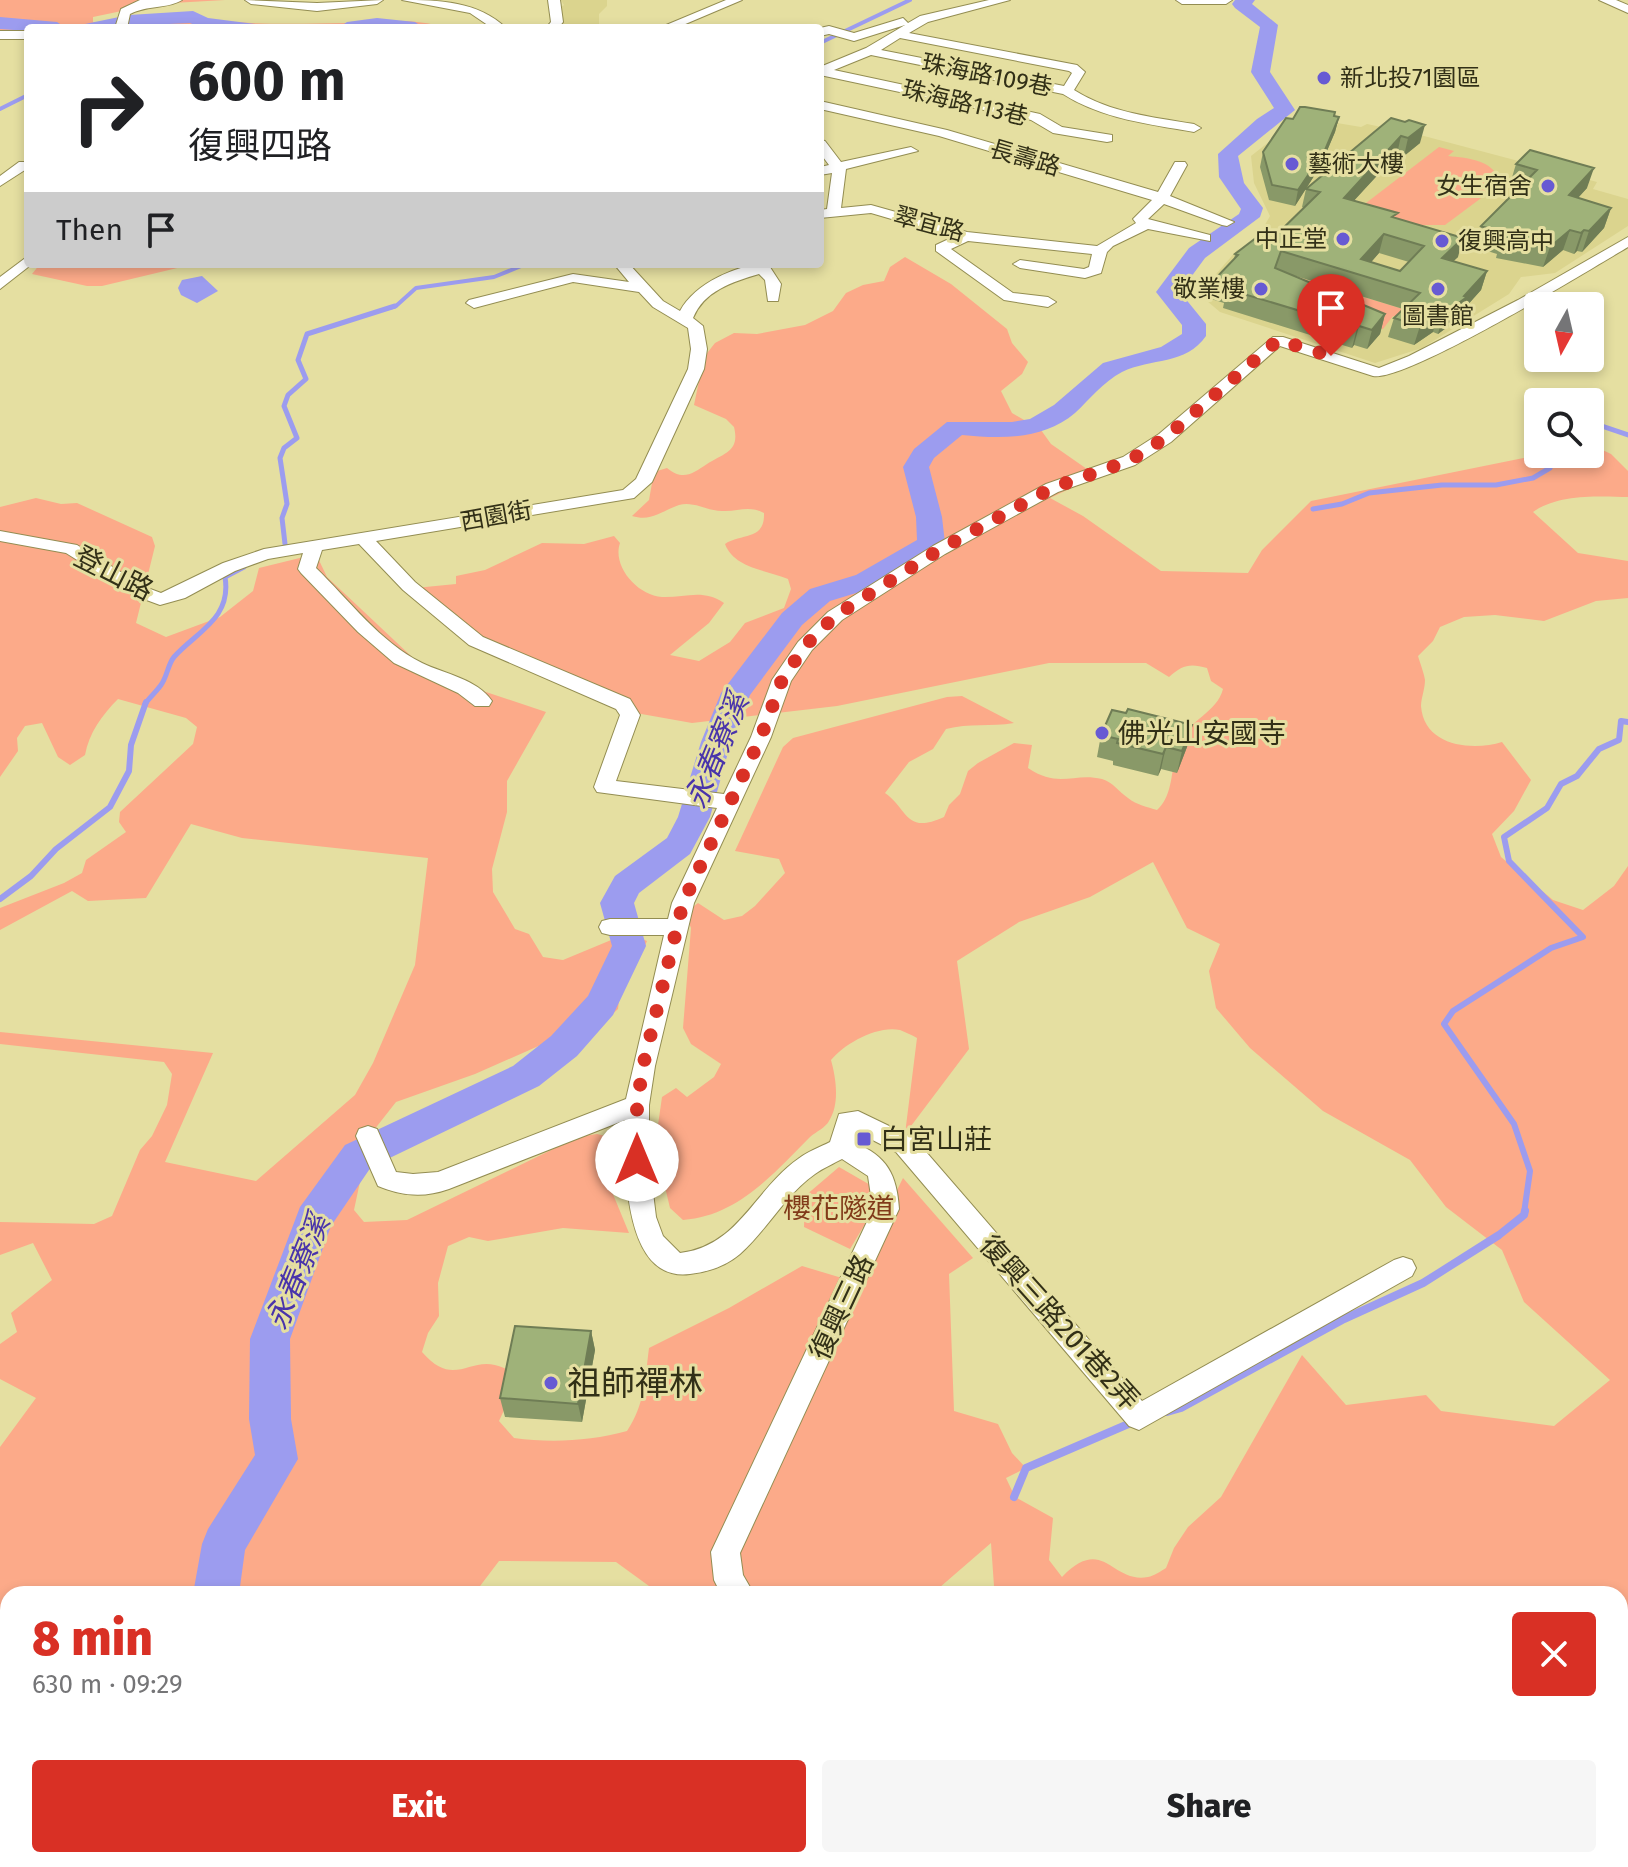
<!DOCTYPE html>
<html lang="en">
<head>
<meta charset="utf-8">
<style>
	:root { --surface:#fff; --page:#f6f6f6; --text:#202124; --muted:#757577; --accent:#d93025 }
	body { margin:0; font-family:"Fira Sans","Noto Sans TC",sans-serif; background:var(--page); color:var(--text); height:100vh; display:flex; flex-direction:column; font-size:30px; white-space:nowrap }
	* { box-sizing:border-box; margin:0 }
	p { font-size:26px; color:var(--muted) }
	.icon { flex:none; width:44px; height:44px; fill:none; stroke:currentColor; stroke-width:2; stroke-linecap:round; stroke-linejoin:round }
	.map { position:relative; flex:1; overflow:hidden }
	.panel { position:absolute; left:0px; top:1586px; width:1628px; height:282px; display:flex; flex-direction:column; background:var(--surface); border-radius:24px 24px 0 0; box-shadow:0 4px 12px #0003 }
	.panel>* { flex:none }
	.guide { position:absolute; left:24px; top:24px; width:800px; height:244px; border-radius:8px; box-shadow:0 4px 12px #0003; background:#fff; color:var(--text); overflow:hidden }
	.needle { width:52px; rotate:188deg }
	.buttons { position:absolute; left:1524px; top:292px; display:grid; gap:16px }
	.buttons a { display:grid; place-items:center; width:80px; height:80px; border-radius:8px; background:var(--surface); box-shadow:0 4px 12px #0003; font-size:40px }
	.pin { position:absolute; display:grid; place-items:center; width:68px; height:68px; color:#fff; margin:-82px -34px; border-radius:50% 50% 50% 0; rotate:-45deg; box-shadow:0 0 8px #0007 }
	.pin .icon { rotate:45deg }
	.me { position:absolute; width:88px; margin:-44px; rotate:0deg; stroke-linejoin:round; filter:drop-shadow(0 0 6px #0008) }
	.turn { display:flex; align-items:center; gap:28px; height:168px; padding:0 32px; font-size:36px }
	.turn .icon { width:104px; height:104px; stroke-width:2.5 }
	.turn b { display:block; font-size:56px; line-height:68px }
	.then { display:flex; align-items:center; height:76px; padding:0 32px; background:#0003; gap:16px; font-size:30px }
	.round { display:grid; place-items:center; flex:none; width:84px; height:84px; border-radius:8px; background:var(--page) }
	.head { display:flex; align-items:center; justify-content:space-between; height:136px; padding:0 32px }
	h1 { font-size:48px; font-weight:800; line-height:60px; color:var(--accent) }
	.button { display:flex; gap:16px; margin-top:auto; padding:16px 32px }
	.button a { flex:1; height:92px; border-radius:8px; background:var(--accent); color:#fff; font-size:32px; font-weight:800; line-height:92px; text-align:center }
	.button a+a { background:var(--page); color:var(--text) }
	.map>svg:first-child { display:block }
	.built { fill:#dbd48e }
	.green { fill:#fcaa89 }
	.water { fill:#9c9cef }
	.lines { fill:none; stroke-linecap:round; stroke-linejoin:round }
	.stream-far3 { stroke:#9c9cef; stroke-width:4 }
	.stream-far2 { stroke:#9c9cef; stroke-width:5 }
	.stream-far1 { stroke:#9c9cef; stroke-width:6 }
	.stream { stroke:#9c9cef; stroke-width:8 }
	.river { fill:#9c9cef; fill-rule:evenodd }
	.minor-casing { stroke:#938d52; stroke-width:2 }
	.minor { fill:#fff; fill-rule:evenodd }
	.wall { fill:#899968; fill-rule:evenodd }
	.shaded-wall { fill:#6f7d55 }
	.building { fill:#9fb279; stroke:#6f7d55; stroke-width:2; fill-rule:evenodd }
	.route { stroke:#d93025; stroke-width:14; stroke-dasharray:0 25.2 }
	.poi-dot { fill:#675ad3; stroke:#e5dfa1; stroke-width:3 }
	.labels { text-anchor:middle; stroke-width:6; stroke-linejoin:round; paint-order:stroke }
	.far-street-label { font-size:24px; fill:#323017; stroke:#e5dfa1 }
	.far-poi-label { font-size:24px; fill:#323017; stroke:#e5dfa1; text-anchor:start }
	.street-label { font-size:28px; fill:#323017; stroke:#e5dfa1 }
	.poi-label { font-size:28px; fill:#323017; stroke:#e5dfa1; text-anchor:start }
	.park-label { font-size:28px; fill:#813a19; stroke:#e5dfa1 }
	.water-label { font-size:30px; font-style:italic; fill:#4934ab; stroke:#e5dfa1 }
	.near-poi-label { font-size:34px; fill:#323017; stroke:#e5dfa1; text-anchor:start }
</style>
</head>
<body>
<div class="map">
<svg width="1628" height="1867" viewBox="0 0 1628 1867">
	<rect width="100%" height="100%" fill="#e5dfa1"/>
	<path class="built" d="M561 0H607V6L599 14V28H560L561 7 564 5Z
		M1301 117 1361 127 1367 124 1424 136 1597 182 1593 189 1628 199V226L1555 273 1521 277 1509 294 1422 348 1375 363 1220 312 1207 301 1210 281 1237 250 1283 237 1262 230 1270 216 1254 183 1251 156Z"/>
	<path class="green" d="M0 0H225L155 4 93 17V22H109L110 28H28V34H0Z
		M183 15C235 26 292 24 346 23 378 22 414 17 445 28H128L127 19Z
		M1439 147 1454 151 1448 156C1468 158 1496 160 1500 184L1445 225H1421L1353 213Z
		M905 257 951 284 1007 329 1012 343 1028 362 1022 374 1001 391 1012 413 1041 430 1051 444 1097 476 1050 498 1083 516 1161 571 1248 573 1262 550 1311 501 1543 454H1590V444L1611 454 1628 471V497C1599 496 1557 494 1533 512L1578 553 1628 561V598L1596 601 1544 621 1495 615 1464 617 1440 627 1433 641 1418 656C1420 663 1424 673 1425 680 1425 689 1421 698 1421 706 1424 747 1473 751 1502 742L1531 780 1514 811 1492 834 1501 857 1553 900 1583 910 1614 886 1628 866V1867H1295L1292 1860H1620V1594H1002L994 1586 991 1543 932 1594H660L616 1562 499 1561 474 1594H8V1860H60L56 1867H0V1447L36 1398 0 1379V1344L17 1332 11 1313 52 1280 33 1243 0 1255V1222L94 1224 112 1216 140 1150 152 1136 167 1105 172 1074 164 1062 0 1044V1032L213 1053 165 1162 256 1181 355 1095 373 1063 415 965 428 858 242 838 191 824 146 898 88 901 72 891 0 930V908L64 883 82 873 86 860 126 832 119 822 120 812 193 744 197 727 186 718 118 699C102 715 89 733 85 755L70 765 58 757 42 723 25 726 17 738 18 751 0 777V507L36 498 61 504 77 503 152 537 155 546 136 623 166 637 220 617 253 591 259 568 316 554 327 577 429 673 546 712 507 781V812L492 869 493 892 515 929 529 934 543 957 563 960 628 933 647 941 635 968 621 981 618 1009 605 1021 586 1030 568 1033 475 1074 396 1102 363 1144 361 1177 354 1210 364 1222 407 1220 578 1137 597 1134 613 1138 603 1170 629 1233 563 1228 488 1241 469 1237 448 1246 438 1283 439 1316 428 1333 422 1352C456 1391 470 1352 504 1368 509 1370 514 1378 517 1382L499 1421 514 1438C551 1443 591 1441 627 1431 645 1404 645 1379 649 1348L729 1308 802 1266 852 1281 903 1178 973 1258 949 1274 954 1411 998 1424 1012 1453 1026 1468 1006 1478 1015 1497 1053 1518 1049 1560 1062 1577C1104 1534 1111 1584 1148 1577 1154 1576 1161 1571 1166 1568L1174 1548 1188 1527 1221 1497 1302 1355 1346 1405 1426 1395 1441 1411 1554 1426 1610 1380 1524 1302 1502 1250 1446 1207 1410 1160 1323 1111 1250 1048 1216 1008 1209 971 1220 944 1187 928 1153 862 1090 897 1019 922 957 961 969 1049 905 1134 917 1038C912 1035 905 1032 900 1030 877 1025 844 1044 831 1060 836 1078 840 1104 829 1121 826 1127 816 1132 810 1137 773 1174 738 1216 683 1220L670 1208 661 1170 663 1150 657 1132 662 1097 676 1088 687 1097 714 1077 721 1064 691 1044 683 1028 691 928 685 913 698 903 724 920 742 916 755 906 785 873 779 859 735 851 783 747 793 738 947 697 962 696 1014 723C991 727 969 723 946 729L933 749 909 762 885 793C908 809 905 835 944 817L949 805 960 794 968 771 978 763 1014 743 1032 745 1028 768C1059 789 1074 772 1102 779 1113 782 1119 792 1128 798 1137 805 1147 807 1157 810 1175 794 1170 765 1179 743 1188 720 1217 713 1223 689L1211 681 1207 668C1190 663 1182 665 1169 677L1146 663H1049L837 706 692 723 619 710 468 645 405 589 456 584V576L485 570 542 543 584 544 614 536 620 543C612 566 637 595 662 597 684 598 703 588 724 603L709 623 670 655 699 661 730 642 745 623 784 608 791 589 788 579C766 570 734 568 725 544 742 533 765 541 764 513 748 505 738 512 722 511 707 511 694 501 679 505 661 511 652 522 632 516L649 500 654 472 667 468C683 481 692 474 707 464 725 453 740 451 734 427L726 419 694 405 704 357 715 343 734 333 757 334 805 325 833 311 846 293 863 285 884 281 890 267Z
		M40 264H194L102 286H87L32 274Z
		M1271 269 1413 312 1406 319 1393 316 1383 329 1340 315Z
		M839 1167 872 1186 874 1209 850 1249 804 1227 805 1196Z
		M344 1860H579L585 1867H340Z
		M719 1860H1130L1136 1867H700L714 1865Z"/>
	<path class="water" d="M202 276 218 291 197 303 181 295 178 288 182 280Z"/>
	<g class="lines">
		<path class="stream-far3" d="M820 43 910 0
			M0 109 28 95
			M389 308 396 306 416 288 494 277 526 264"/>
		<path class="stream-far2" d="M1590 422 1628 435
			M1313 509 1342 504 1369 493 1442 485H1496L1533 478 1550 468 1556 454
			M285 544 282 518 287 504 280 458 284 448 297 438 284 406 288 395 306 379 298 360 307 334 395 306
			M145 704C150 697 156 692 161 685 167 677 168 664 174 657 196 632 232 619 225 577L244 567"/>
		<path class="stream-far1" d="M0 899 31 876 56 849 110 807 129 771 131 745 146 702
			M1524 1213 1530 1171 1514 1124 1444 1024 1453 1011 1551 948 1583 937 1509 861 1504 837 1547 808 1561 784 1577 776 1599 749 1619 740 1621 721 1628 722"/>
		<path class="stream" d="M1167 1412 1181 1408 1344 1319 1423 1283 1499 1235 1524 1215 1525 1211
			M1014 1497 1026 1468 1133 1422"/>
		<path class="river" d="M1235 0H1255L1252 4 1278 25 1270 72 1295 110 1238 156 1244 183 1263 208 1260 217 1205 258 1180 292 1206 324V336C1186 365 1151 358 1122 372 1103 382 1090 399 1075 413 1043 440 1001 439 962 435L934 458 929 467 942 517 945 543 915 567 876 587 830 601 802 625 750 695 731 742 710 817 690 854 639 893 634 903 646 946 613 1015 577 1056 539 1086 371 1167 331 1226 290 1339 291 1419 298 1459 245 1550 239 1594H193L202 1544 208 1529 255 1455 249 1419 250 1339 300 1207 345 1145 513 1066 551 1036 588 996 612 946 600 903 615 876 667 838 678 817 701 742 721 693 782 613 810 589 856 575 917 540 916 517 903 467 914 449 947 422H1012L1030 419 1054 405 1103 363 1161 347 1182 334V325L1156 292 1189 248 1239 214 1241 209 1219 177 1218 154 1257 119 1274 108 1251 72 1260 27 1235 8 1232 4Z
			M193 11 208 18 255 24 257 28H201L190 23 83 28 85 24 129 15Z
			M0 17 57 22 66 28H28V31L0 29Z
			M377 18 415 22 424 28H338L347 22Z
			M288 1860H339L342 1867H291Z"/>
		<defs>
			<path id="minor" d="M182 0C168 9 147 5 130 14L127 28H115L121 9 140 0Z
				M245 0 317 3 383 0 377 4 317 11 251 4Z
				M402 0C439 0 478 1 506 28H492L470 13Z
				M548 0H560L563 22 558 28H546L551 22Z
				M726 0H742L676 28H659Z
				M989 0H1010L928 22 909 33 1077 65 1085 72 1074 90C1110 113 1153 117 1194 124L1201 128 1194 132C1149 124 1102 119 1063 94L871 55 834 70 1040 114 1062 127 1112 135V141L1107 142 1053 133 1031 120 820 75V67L866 48 905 25 854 41 829 34 820 36V28L829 26 854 33 903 18 908 23 920 16ZM900 38 1069 71 1072 73 1064 86 881 50Z
				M1176 0H1232L1226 4H1182Z
				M1599 0H1616L1628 5V13Z
				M0 31H28V39H0Z
				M820 101 947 130 1158 192 1175 162H1185L1187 165 1170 196 1234 222 1227 226 1222 225 1164 204 1148 219 1210 235V241L1148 229 1113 246 1107 252 1101 273 1085 278 1020 268 1013 264 1020 260 1084 269 1089 267 1092 254 968 241 951 249 1013 293 1048 297 1056 302 1048 307 1004 300 936 251V245L953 237 871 213 820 218V210L827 209 832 173 820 175V167L829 165 820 153V140L825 141 841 162 911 147 918 151 846 169 841 208 871 205 967 232 1097 246 1136 223 1133 219 1152 200 939 136 820 109Z
				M19 162H28V168L0 186V176Z
				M1628 237V247C1591 269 1405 383 1373 376L1280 346 1171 442 1135 465 1058 492 945 554 842 620 812 650 791 681 771 737 694 903 655 1066 649 1105V1160L656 1217 663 1236 680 1253C739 1246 754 1190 798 1159 807 1152 820 1147 830 1142L839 1114 858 1111 914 1138 1142 1401 1394 1260 1403 1257 1412 1260 1416 1268 1412 1276 1139 1430 1129 1426 896 1152 857 1132 855 1143C887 1156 897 1175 899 1209L740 1553 743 1575 754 1594H721L714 1580 711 1552 873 1209 868 1176 842 1159C833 1164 823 1168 815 1174 786 1194 767 1230 740 1254 726 1266 708 1272 690 1274 622 1283 625 1164 625 1120L449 1189C424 1198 402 1196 378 1186L356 1136 359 1129 368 1126 377 1129 396 1172 413 1174 438 1172 626 1099 664 935H610L602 933 599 927 602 921 610 919H668L672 903 717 808 597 792 594 787 620 715 616 709 469 645 403 590 359 544 322 550 316 568C349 600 380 642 422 663 445 674 477 679 492 701L489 706H475L458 693 394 663 358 632 301 573 298 569 303 553 268 559 235 571 185 598 160 605 133 595 66 553 0 541V531L77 545 145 587 161 593 223 563 264 549 623 490 636 479 688 369 691 349 688 328 653 307 639 292 573 282 474 308 466 303 469 300 573 274 629 282 614 264H629L663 301 680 311C696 282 739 264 768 264L781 284 778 301H768L765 280 759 274C732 282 704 291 693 318L703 326 707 349 704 369 652 482 634 498 376 541 415 582 483 637 630 699 640 715 616 781 724 794 751 737 772 680 798 642 828 612 933 546 1046 484 1123 457 1159 434 1273 337H1283L1379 368 1409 356 1518 300Z
				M28 256V264H32L0 289V277Z
				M892 1860H924L927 1867H895Z"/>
		</defs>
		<use href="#minor" class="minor-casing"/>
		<use href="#minor" class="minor"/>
	</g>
	<path class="wall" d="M1334 116 1339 117 1335 132 1321 165 1295 206 1269 200 1260 167 1263 152 1293 119Z
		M1391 118 1420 143 1404 156 1397 154 1354 200 1396 218 1458 257 1453 261 1487 271 1481 290 1464 309 1462 316 1438 334 1433 332 1414 345 1388 337 1394 318 1403 309 1289 274 1385 314 1380 334 1367 349 1354 345 1352 348 1223 308 1224 303 1211 299 1214 280 1234 260 1235 254 1273 238 1304 208 1302 207 1306 189ZM1379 253 1409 262 1400 271 1371 262Z
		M1530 150 1587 188 1578 198 1611 208 1604 228 1582 252 1577 251 1574 254 1563 250 1543 267 1496 258 1497 254 1475 247 1481 226 1520 187 1510 184 1516 164Z
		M1126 713 1192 725 1187 747 1177 773 1161 769 1158 776 1113 765V761L1097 757 1101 735Z
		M591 1331 595 1350 582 1422 505 1417 500 1398Z"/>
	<path class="shaded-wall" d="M1339 117 1335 132 1321 165 1295 206 1298 190Z
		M1425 125 1420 143 1404 156 1408 138Z
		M1401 136 1397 154 1340 216 1344 198Z
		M1594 168 1587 188 1562 215 1569 195Z
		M1611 208 1604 228 1582 252 1589 231Z
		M1570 230 1563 250 1543 267 1550 247Z
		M1584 230 1577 251 1574 254 1581 233Z
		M1384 234 1379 253 1360 275 1361 259Z
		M1463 238 1458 257 1437 277 1442 258Z
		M1487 271 1481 290 1464 309 1462 316 1438 334 1443 314Z
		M1438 313 1433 332 1414 345 1420 326Z
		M1385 314 1380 334 1367 349 1372 330Z
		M1359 326 1354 345 1352 348 1357 328Z
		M1192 725 1187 747 1177 773 1182 751Z
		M1166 747 1161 769 1158 776 1163 754Z
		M591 1331 595 1350 582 1422 578 1404Z"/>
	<path class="building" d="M1300 107H1305L1335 112 1334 116 1339 117 1325 150 1298 190 1272 185 1263 152 1286 118 1293 119Z
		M1391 118 1405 122 1409 120 1425 125 1408 138 1401 136 1344 198 1398 213 1392 217 1463 238 1442 258 1487 271 1464 296 1467 297 1443 314 1438 313 1420 326 1394 318 1420 293 1281 251 1275 268 1385 314 1372 330 1359 326 1357 328 1227 289 1230 285 1214 280 1238 255 1235 254 1261 234 1273 238 1320 192 1306 189ZM1384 234 1424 246 1400 271 1361 259Z
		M1530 150 1594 168 1569 195 1611 208 1589 231 1584 230 1581 233 1570 230 1550 247 1502 237 1505 234 1481 226 1537 170 1516 164Z
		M1128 709 1192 725 1182 751 1166 747 1163 754 1117 743 1118 739 1101 735 1112 710 1126 713Z
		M515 1326 591 1331 578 1404 500 1398Z"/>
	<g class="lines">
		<path class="route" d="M637 1160V1105L643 1066 683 903 761 737 782 680 805 646 835 616 939 550 1052 488 1129 461 1165 438 1278 340 1331 356"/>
	</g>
	<g class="poi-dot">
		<circle cx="1324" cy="78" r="8"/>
		<circle cx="1292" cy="164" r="8"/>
		<circle cx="1548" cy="186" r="8"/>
		<circle cx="1343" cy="239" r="8"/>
		<circle cx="1442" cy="241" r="8"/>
		<circle cx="1261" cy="289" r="8"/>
		<circle cx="1438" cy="289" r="8"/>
		<circle cx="1102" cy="733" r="8"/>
		<rect x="856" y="1131" width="16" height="16" rx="4"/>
		<circle cx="551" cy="1383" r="8"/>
	</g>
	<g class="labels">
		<g class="far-street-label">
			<text transform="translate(987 75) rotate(11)" y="8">珠海路109巷</text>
			<text transform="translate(965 103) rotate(13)" y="8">珠海路113巷</text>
			<text transform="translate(1025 158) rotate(16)" y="8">長壽路</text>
			<text transform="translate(929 224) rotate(15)" y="8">翠宜路</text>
			<text transform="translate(496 516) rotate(-10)" y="8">西園街</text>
		</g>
		<g class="far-poi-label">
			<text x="1340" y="86">新北投71園區</text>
			<text x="1308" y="172">藝術大樓</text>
			<text x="1532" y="194" text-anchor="end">女生宿舍</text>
			<text x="1327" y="247" text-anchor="end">中正堂</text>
			<text x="1458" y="249">復興高中</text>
			<text x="1245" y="297" text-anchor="end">敬業樓</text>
			<text x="1438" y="324" text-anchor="middle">圖書館</text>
		</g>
		<g class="street-label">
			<text transform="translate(114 573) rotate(27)" y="10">登山路</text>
			<text transform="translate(841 1307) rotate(-65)" y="10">復興三路</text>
			<text transform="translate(1060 1322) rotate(48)" y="10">復興三路201巷2弄</text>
		</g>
		<g class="poi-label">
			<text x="1118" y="743">佛光山安國寺</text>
			<text x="880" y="1149">白宮山莊</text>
		</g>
		<g class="park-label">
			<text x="839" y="1218">櫻花隧道</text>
		</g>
		<g class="water-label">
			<text transform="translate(717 751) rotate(-68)" y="10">永春寮溪</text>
			<text transform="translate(298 1272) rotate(-68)" y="10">永春寮溪</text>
		</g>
		<g class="near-poi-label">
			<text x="567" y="1395">祖師禪林</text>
		</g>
	</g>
</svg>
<div class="buttons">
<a><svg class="needle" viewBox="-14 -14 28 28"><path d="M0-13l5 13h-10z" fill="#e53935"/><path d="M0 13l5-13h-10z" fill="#757577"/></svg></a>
<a><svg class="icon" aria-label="search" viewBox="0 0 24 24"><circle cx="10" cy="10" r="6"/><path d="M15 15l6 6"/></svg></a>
</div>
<div class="pin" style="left:1331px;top:356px;background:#d93025"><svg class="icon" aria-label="arrive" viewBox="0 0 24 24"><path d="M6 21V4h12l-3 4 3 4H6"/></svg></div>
<svg class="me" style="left:637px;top:1160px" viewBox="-20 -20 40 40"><circle r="19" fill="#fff"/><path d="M0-13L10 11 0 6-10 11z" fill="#d93025"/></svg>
<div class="guide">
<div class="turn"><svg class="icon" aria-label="right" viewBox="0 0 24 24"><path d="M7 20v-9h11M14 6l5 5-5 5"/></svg><div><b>600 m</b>復興四路</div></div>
<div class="then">Then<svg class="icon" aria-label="arrive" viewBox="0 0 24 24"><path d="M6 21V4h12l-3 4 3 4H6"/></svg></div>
</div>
<section class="panel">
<div class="head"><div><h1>8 min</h1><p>630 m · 09:29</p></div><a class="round" style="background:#d93025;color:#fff"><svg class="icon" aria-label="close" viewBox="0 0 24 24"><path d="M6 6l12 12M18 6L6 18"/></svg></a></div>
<div class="button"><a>Exit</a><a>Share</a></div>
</section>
</div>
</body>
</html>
